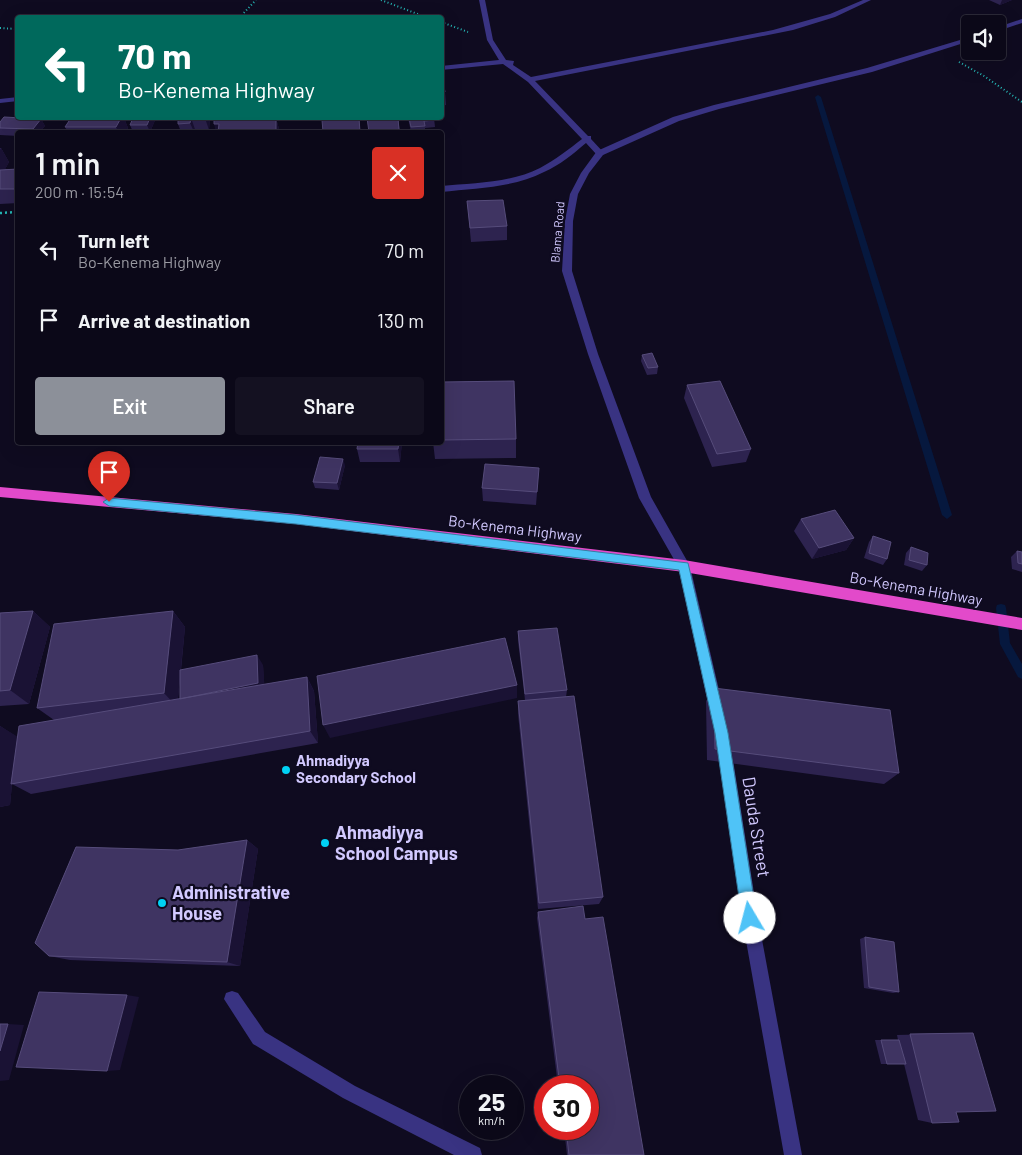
<!DOCTYPE html>
<html lang="en">
<head>
<meta charset="utf-8">
<style>
	:root { --surface:#0b0818; --page:#141121; --text:#f1f3f6; --muted:#9a9aa2; --line:#2b2937; --accent:#8c9099 }
	body { margin:0; font-family:Barlow,sans-serif; background:var(--page); color:var(--text); height:100vh; display:flex; flex-direction:column; font-size:19px; white-space:nowrap }
	* { box-sizing:border-box; margin:0 }
	p { font-size:16px; color:var(--muted) }
	.icon { flex:none; width:28px; height:28px; fill:none; stroke:currentColor; stroke-width:2; stroke-linecap:round; stroke-linejoin:round }
	.map { position:relative; flex:1; overflow:hidden }
	.drawer { position:absolute; left:15px; top:130px; width:429px; height:315px; display:flex; flex-direction:column; background:var(--surface); border-radius:5px; box-shadow:0 5px 20px #0002,0 0 0 1px var(--line) }
	.drawer>* { flex:none }
	.guide { position:absolute; left:15px; top:15px; width:429px; height:105px; border-radius:5px; box-shadow:0 5px 20px #0002,0 0 0 1px var(--line); background:#00695c; color:#fff; overflow:hidden }
	.buttons { position:absolute; left:961px; top:15px; display:grid; gap:10px }
	.buttons a { display:grid; place-items:center; width:45px; height:45px; border-radius:5px; background:var(--surface); box-shadow:0 5px 20px #0002,0 0 0 1px var(--line); font-size:25px }
	.speed { position:absolute; left:459px; top:1075px; display:flex; gap:10px; font-size:25px; font-weight:700; text-align:center }
	.speed>* { display:grid; place-content:center; width:65px; height:65px; border-radius:50%; background:var(--surface); box-shadow:0 5px 20px #0002,0 0 0 1px var(--line); line-height:1 }
	.speed small { font-size:12px; font-weight:400 }
	.speed .limit { border:8px solid #d22; background:#fff; color:#111 }
	.pin { position:absolute; display:grid; place-items:center; width:42px; height:42px; color:#fff; margin:-51px -21px; border-radius:50% 50% 50% 0; rotate:-45deg; box-shadow:0 0 5px #0007 }
	.pin .icon { rotate:45deg }
	.me { position:absolute; width:55px; margin:-28px; rotate:352deg; stroke-linejoin:round; filter:drop-shadow(0 0 4px #0008) }
	.turn { display:flex; align-items:center; gap:18px; height:105px; padding:0 20px; font-size:22px }
	.turn .icon { width:65px; height:65px; stroke-width:2.5 }
	.turn b { display:block; font-size:35px; line-height:42px }
	.round { display:grid; place-items:center; flex:none; width:52px; height:52px; border-radius:5px; background:var(--page) }
	.overview { display:flex; align-items:center; justify-content:space-between; height:85px; padding:0 20px }
	h1 { font-size:30px; font-weight:600; line-height:38px }
	.primary-button { display:flex; gap:10px; margin-top:auto; padding:10px 20px }
	.primary-button a { flex:1; height:58px; border-radius:5px; background:var(--accent); color:#fff; font-size:20px; font-weight:600; line-height:58px; text-align:center }
	.primary-button a+a { background:var(--page); color:var(--text) }
	ul { padding:0; list-style:none }
	li { display:flex; align-items:center; gap:15px; height:70px; padding:0 20px }
	li div { flex:1 }
	li b { display:block; font-size:19px }
	li em { font-style:normal }
	.map>svg:first-child { display:block }
	.lines { fill:none; stroke-linecap:round; stroke-linejoin:round }
	.stream { fill:#06183e; fill-rule:evenodd }
	.path-far1 { stroke:#25b7b5; stroke-width:2; stroke-dasharray:1 2.5; stroke-linecap:butt }
	.path { stroke:#25b7b5; stroke-width:2.5; stroke-dasharray:2 3; stroke-linecap:butt }
	.service { fill:#393382; fill-rule:evenodd }
	.minor { fill:#393382; fill-rule:evenodd }
	.tertiary { fill:#393382; fill-rule:evenodd }
	.trunk { fill:#e24aca; fill-rule:evenodd }
	.wall { fill:#2d234f; fill-rule:evenodd }
	.shaded-wall { fill:#1a1234 }
	.building { fill:#3f3462; stroke:#564c7b }
	.route { fill:#4fc3f7; stroke:#337fa1 }
	.poi-dot { fill:#00d1f4; stroke:#0f0b20; stroke-width:2 }
	.labels { text-anchor:middle; stroke-width:4.5; stroke-linejoin:round; paint-order:stroke }
	.far-street-label { font-size:12px; fill:#d2c9ff; stroke:#0f0b20 }
	.street-label { font-size:15px; fill:#d2c9ff; stroke:#0f0b20 }
	.poi-label { font-size:15px; font-weight:bold; fill:#d2c9ff; stroke:#0f0b20; text-anchor:start }
	.near-street-label { font-size:18px; fill:#d2c9ff; stroke:#0f0b20 }
	.near-poi-label { font-size:18px; font-weight:bold; fill:#d2c9ff; stroke:#0f0b20; text-anchor:start }
</style>
</head>
<body>
<div class="map">
<svg width="1022" height="1155" viewBox="0 0 1022 1155">
	<rect width="100%" height="100%" fill="#0f0b20"/>
	<g class="lines">
		<path class="stream" d="M818 95 821 97 952 515 947 519 942 515 815 97Z
			M1001 604 1005 605 1006 608 1010 643 1022 664V679L1018 677 1000 644 996 608 997 605Z"/>
		<path class="path-far1" d="M381 0 428 18
			M239 18 256 0
			M441 22 468 32
			M0 28 18 29
			M959 62 984 76 1022 102"/>
		<path class="path" d="M0 213 18 212"/>
		<path class="service" d="M232 991 238 993 265 1032 355 1086 480 1148 482 1155H454L343 1098 253 1044 224 999 226 993Z"/>
		<path class="minor" d="M479 0H485L493 40 506 60 514 61 513 65 531 77 773 30 830 14 863 0H871L835 17 793 30 535 81 588 136H591V139L604 153 603 155H597L586 143C573 154 560 165 544 172 513 188 476 188 441 192V186C474 183 510 183 540 168 555 160 569 149 582 139L528 82 503 64 441 70V66L499 60 487 40Z
			M18 97V101L0 103V99Z
			M684 561 688 562 690 566 723 707 721 712 716 713 711 712 709 707 678 566 680 562Z
			M724 740 729 742 731 747 758 918 802 1155H784L742 918 717 747 719 742Z"/>
		<path class="tertiary" d="M1022 19V23L998 31V27Z
			M970 37V41L872 72 719 109 679 121 603 155 589 173 578 194 573 221 572 271 598 354 651 497 690 566 688 570 684 571 680 570 639 498 588 354 562 271 565 221 570 194 581 173 597 151 673 117 714 105 867 68Z"/>
		<path class="trunk" d="M0 487 296 514 684 560 1022 618V630L684 572 296 524 0 497Z"/>
	</g>
	<path class="wall" d="M989 0H1012L1000 5Z
		M441 77 445 92 446 105 441 106Z
		M71 118H124L128 128 126 132H68L65 127Z
		M133 118H156L150 132H133L130 125Z
		M178 118H210L209 130 196 132H181L178 124Z
		M214 118H276L279 129V132H216Z
		M367 118H398L400 132H369Z
		M408 118H434L435 127 425 128V132H411Z
		M41 119 45 126 39 132H18V136L0 135V122Z
		M0 148H1L9 162 5 169H18V203L0 204Z
		M467 201 507 226V240L471 242Z
		M642 355 658 367 657 374 647 375 641 361Z
		M441 382 516 439V458L435 459 433 442H441Z
		M687 385 751 449 746 462 712 467 684 398Z
		M402 442 400 462H360L357 449Z
		M345 465 339 490 315 488 313 482Z
		M539 468 536 505 483 501 482 488Z
		M801 519 854 538 846 550 812 559 794 531Z
		M873 536 887 559 883 565 864 558 869 542Z
		M911 547 927 565 922 571 904 565 906 553Z
		M1017 551 1022 552V572L1012 569 1011 557Z
		M33 611 50 627 29 704 0 706V613Z
		M173 611 185 627 181 670 263 665 264 685 307 677 314 691 318 743 31 794 12 784 10 805 0 807V726L17 737 54 720 37 708ZM180 676V699H178Z
		M518 631 567 690 566 697 603 897 599 904 538 909 518 714V701L525 700 518 641Z
		M714 688 899 773 884 784 707 760 706 701Z
		M247 840 258 849 240 966 70 960 49 956Z
		M538 912 585 919 644 1155H567L564 1129H588V1086H558L537 918Z
		M865 937 899 992 893 993 864 988 860 939Z
		M973 1033 956 1112 932 1123 918 1120 904 1064H881L875 1040H898L897 1035Z"/>
	<path class="shaded-wall" d="M1002 0H1012L1000 5Z
		M121 118H124L128 128 126 132H118L116 127Z
		M150 118H156L150 132 147 125Z
		M191 118 196 132H194L190 123Z
		M205 118H210L209 130Z
		M276 118 279 129V132H276Z
		M41 119 45 126 39 132H34L33 129Z
		M214 124H219L222 132H216Z
		M1 148 9 162 0 179V150Z
		M399 442H402L400 462 398 449Z
		M343 459 345 465 339 490 337 483Z
		M854 538 846 550 812 559 819 548Z
		M33 611 50 627 29 704 10 690Z
		M173 611 185 627 177 707 164 693Z
		M257 655 263 665 265 693 188 708Z
		M307 677 314 691 318 743 310 731Z
		M517 685V698L330 738 323 725Z
		M0 726 18 737 11 784H12L10 805 0 807Z
		M247 840 258 849 240 966 227 962Z
		M127 995 139 997 120 1070 107 1071Z
		M8 1024 24 1025 9 1080 0 1081V1051Z"/>
	<path class="building" d="M442 76 445 92H441Z
		M4 117 41 119 33 129 0 128V122Z
		M71 118H121L116 127H65Z
		M133 118H150L147 125H130Z
		M178 118H195H191L190 123 178 124Z
		M214 118H276V132H257V131L237 132H218L219 124H214Z
		M359 118 360 132H323L322 120Z
		M367 118H398L399 130 369 132Z
		M409 118H434V120L424 121 425 126 411 127Z
		M18 169V189H0V170Z
		M503 200 507 226 470 228 467 201Z
		M652 353 658 367 648 368 642 355Z
		M514 381 516 439 441 440V382Z
		M720 381 751 449 717 454 687 385Z
		M358 442H399L398 449H357Z
		M320 457 343 459 337 483 313 482Z
		M485 464 539 468 537 492 482 488Z
		M835 510 854 538 819 548 801 519Z
		M873 536 891 542 887 559 869 553Z
		M911 547 928 553 927 565 909 560Z
		M1017 551 1022 552V564L1018 563Z
		M33 611 10 690 0 691V613Z
		M173 611 164 693 37 708 54 624Z
		M557 628 567 690 525 694 518 631Z
		M505 638 517 685 323 725 317 676Z
		M257 655 258 683 180 699V670Z
		M307 677 310 731 11 784 19 726Z
		M714 688 890 710 899 773 715 749Z
		M574 696 603 897 539 903 518 701Z
		M247 840 227 962 49 956 35 943 76 847 178 850Z
		M583 906 585 919 603 917 644 1155H569L566 1129H588V1086H560L538 912Z
		M865 937 894 942 899 992 869 987Z
		M39 992 127 995 107 1071 16 1067Z
		M0 1024H8L0 1051Z
		M973 1033 996 1111 956 1112 959 1122 932 1123 910 1034Z
		M881 1040H899L906 1064H887Z"/>
	<path class="route" d="M109 498 296 515 688 563 728 733 757 918 755 923 750 925 744 923 742 918 715 733 679 570 296 524 109 506 103 502Z"/>
	<g class="poi-dot">
		<circle cx="286" cy="770" r="5"/>
		<circle cx="325" cy="843" r="5"/>
		<circle cx="162" cy="903" r="5"/>
	</g>
	<g class="labels">
		<g class="far-street-label">
			<text transform="translate(558 232) rotate(-85)" y="4">Blama Road</text>
		</g>
		<g class="street-label">
			<text transform="translate(515 529) rotate(7)" y="5">Bo-Kenema Highway</text>
			<text transform="translate(916 589) rotate(10)" y="5">Bo-Kenema Highway</text>
		</g>
		<g class="poi-label">
			<text x="296" y="766">Ahmadiyya<tspan x="296" dy="17">Secondary School</tspan></text>
		</g>
		<g class="near-street-label">
			<text transform="translate(756 827) rotate(81)" y="6">Dauda Street</text>
		</g>
		<g class="near-poi-label">
			<text x="335" y="839">Ahmadiyya<tspan x="335" dy="21">School Campus</tspan></text>
			<text x="172" y="899">Administrative<tspan x="172" dy="21">House</tspan></text>
		</g>
	</g>
</svg>
<div class="buttons">
<a><svg class="icon" aria-label="sound" viewBox="0 0 24 24"><path d="M4 9h4l5-4v14l-5-4H4zM17 9q2 3 0 6"/></svg></a>
</div>
<div class="speed"><div>25<small>km/h</small></div><div class="limit">30</div></div>
<div class="pin" style="left:109px;top:502px;background:#d93025"><svg class="icon" aria-label="arrive" viewBox="0 0 24 24"><path d="M6 21V4h12l-3 4 3 4H6"/></svg></div>
<svg class="me" style="left:750px;top:918px" viewBox="-20 -20 40 40"><circle r="19" fill="#fff"/><path d="M0-13L10 11 0 6-10 11z" fill="#4fc3f7"/></svg>
<div class="guide">
<div class="turn"><svg class="icon" aria-label="left" viewBox="0 0 24 24"><path d="M17 20v-9H6M10 6l-5 5 5 5"/></svg><div><b>70 m</b>Bo-Kenema Highway</div></div>
</div>
<section class="drawer">
<div class="overview"><div><h1>1 min</h1><p>200 m · 15:54</p></div><a class="round" style="background:#d93025;color:#fff"><svg class="icon" aria-label="close" viewBox="0 0 24 24"><path d="M6 6l12 12M18 6L6 18"/></svg></a></div>
<ul>
<li><svg class="icon" aria-label="left" viewBox="0 0 24 24"><path d="M17 20v-9H6M10 6l-5 5 5 5"/></svg><div><b>Turn left</b><p>Bo-Kenema Highway</p></div><em>70 m</em></li>
<li><svg class="icon" aria-label="arrive" viewBox="0 0 24 24"><path d="M6 21V4h12l-3 4 3 4H6"/></svg><div><b>Arrive at destination</b></div><em>130 m</em></li>
</ul>
<div class="primary-button"><a>Exit</a><a>Share</a></div>
</section>
</div>
</body>
</html>
